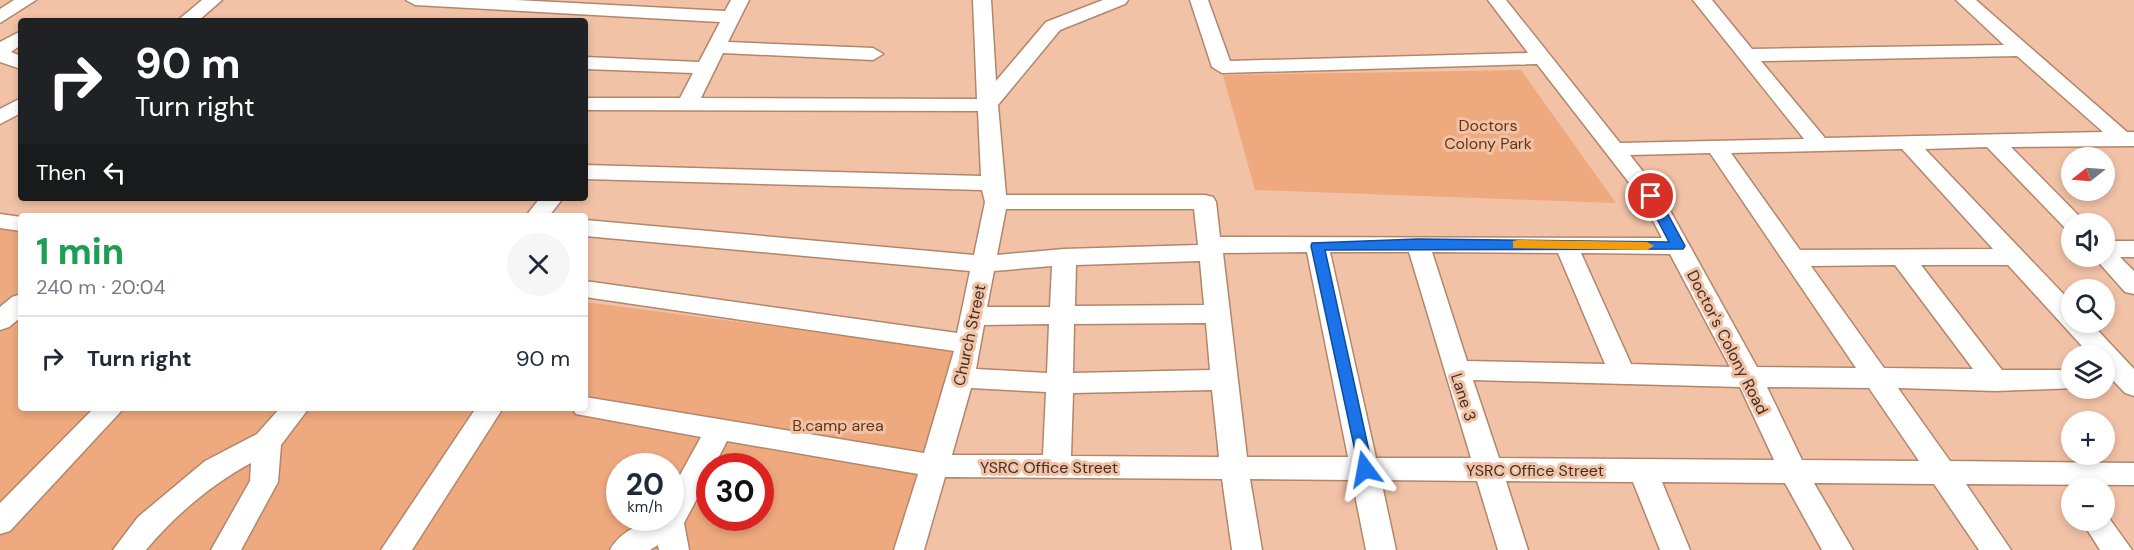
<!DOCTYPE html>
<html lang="en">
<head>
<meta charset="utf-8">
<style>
	:root { --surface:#fff; --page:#f6f6f7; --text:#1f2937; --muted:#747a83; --line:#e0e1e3 }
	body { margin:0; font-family:"DM Sans",sans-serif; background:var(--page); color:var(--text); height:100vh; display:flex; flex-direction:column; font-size:22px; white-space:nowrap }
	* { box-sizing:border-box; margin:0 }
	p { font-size:20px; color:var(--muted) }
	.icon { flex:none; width:33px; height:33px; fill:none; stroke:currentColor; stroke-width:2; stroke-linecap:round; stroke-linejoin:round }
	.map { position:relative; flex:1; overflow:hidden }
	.panel { position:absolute; left:18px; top:213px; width:570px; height:198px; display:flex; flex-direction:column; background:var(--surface); border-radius:6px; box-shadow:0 3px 9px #0003 }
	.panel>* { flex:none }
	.hud { position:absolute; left:18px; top:18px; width:570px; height:183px; border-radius:6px; box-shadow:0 3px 9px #0003; background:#202124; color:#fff; overflow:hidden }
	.needle { width:39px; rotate:253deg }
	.buttons { position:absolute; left:2061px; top:147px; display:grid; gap:12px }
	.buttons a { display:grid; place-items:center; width:54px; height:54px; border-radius:50%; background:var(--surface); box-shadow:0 3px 9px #0003; font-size:30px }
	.speed { position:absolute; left:606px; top:453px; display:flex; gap:12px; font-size:30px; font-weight:700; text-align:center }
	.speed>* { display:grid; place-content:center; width:78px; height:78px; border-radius:50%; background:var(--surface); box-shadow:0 3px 9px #0003; line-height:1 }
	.speed small { font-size:15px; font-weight:400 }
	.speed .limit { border:9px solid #d22; background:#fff; color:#111 }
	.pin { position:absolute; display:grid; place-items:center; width:51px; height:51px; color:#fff; margin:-26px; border:3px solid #fff; border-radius:50%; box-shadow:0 2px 6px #0007 }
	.me { position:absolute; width:66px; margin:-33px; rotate:347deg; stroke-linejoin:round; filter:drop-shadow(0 0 4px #0008) }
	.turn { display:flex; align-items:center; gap:21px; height:126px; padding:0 18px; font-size:27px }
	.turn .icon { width:78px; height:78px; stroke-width:2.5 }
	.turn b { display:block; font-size:42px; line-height:51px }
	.then { display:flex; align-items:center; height:57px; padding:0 18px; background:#0003; gap:12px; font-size:22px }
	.round { display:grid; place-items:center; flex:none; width:63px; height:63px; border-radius:32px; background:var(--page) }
	.headline { display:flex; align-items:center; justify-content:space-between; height:102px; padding:0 18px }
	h1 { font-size:36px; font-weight:800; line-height:45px; color:#1e9e55 }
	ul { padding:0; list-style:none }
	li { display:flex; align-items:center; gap:18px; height:84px; padding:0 18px; border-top:2px solid var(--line) }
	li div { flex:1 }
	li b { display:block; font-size:22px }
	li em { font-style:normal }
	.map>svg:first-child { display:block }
	.green { fill:#efa97e; fill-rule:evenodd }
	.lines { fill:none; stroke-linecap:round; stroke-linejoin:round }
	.minor-casing { stroke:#b2866b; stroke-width:3 }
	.minor { fill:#fff; fill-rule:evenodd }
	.route { fill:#1a73e8; stroke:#114b97; stroke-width:1.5 }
	.slow { fill:#f59e0b }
	.labels { text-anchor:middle; stroke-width:6; stroke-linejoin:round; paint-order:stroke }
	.park-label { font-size:16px; fill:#643616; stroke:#f2c2a6 }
	.street-label { font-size:16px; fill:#422f24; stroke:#f2c2a6 }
</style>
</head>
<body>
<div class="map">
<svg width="2134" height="550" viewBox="0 0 2134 550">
	<rect width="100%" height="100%" fill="#f2c2a6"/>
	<path class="green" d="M1521 70 1616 203 1255 190 1223 75Z
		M0 227 21 229V408H585V302L955 350 893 550H0ZM620 466H670V518H620ZM710 466H760V518H710Z"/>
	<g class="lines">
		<defs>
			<path id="minor" d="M14 0H36L0 23V9Z
				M202 0H222L198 21H177Z
				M406 0H516L725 11 731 0H749L728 42 873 48 883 54 873 60 723 53 701 98 977 99 973 0H991L996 81 1046 22 1103 0H1128L1125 4 1060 30 998 105 1006 195H1205L1213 197 1216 202 1220 237 1662 238 1641 198 1537 64 1222 73 1212 67 1190 0H1208L1230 61 1528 53 1488 0H1506L1620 143 1804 139 1693 0H1712L1752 49 2004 45 1956 0H1976L2127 132H2134V146L2011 147 2082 219 2085 224H2072V231L2066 229 1987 147 1925 149 2072 303V322H2090L2134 369V396L2125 393 2104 371V356H2091L2008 265H1921L2002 370H2072V388H2076L1996 391 1898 388 1950 461 2134 463V485L1966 484 2011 550H1979L1934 484 1814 483 1853 550H1822L1785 483 1662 482 1690 550H1660L1633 482 1506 481 1528 550H1498L1477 481 1381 480 1396 550H1366L1352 480 1250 479 1262 550H1232L1222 479 945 477 924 550H894L918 474 727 441 714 466H710V474L684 523 689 550H659L658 545 650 550H610C620 530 650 518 670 518V493L701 437 576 414 572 408H585V397L924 453 954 351 585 297V281L957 333 970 271 585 236V220L974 255 985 202 982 190 585 179V165L981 176 978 111 585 110V98H680L693 73 585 69V57L699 62 720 22 415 5ZM2017 56 2103 132 1825 138 1761 61ZM1902 149 1993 249 1800 250 1731 153ZM1710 153 1856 368 1757 367 1662 196 1630 155ZM1006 209H1194L1198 245 1064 249 997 255ZM1307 252 1348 457H1247L1223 253ZM1330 252H1409L1471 458H1376ZM1432 252 1558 253 1605 364 1467 361ZM1581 253 1670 254 1730 367 1631 364ZM1200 261 1204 305 1075 306 1076 265ZM1895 265 1973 369 1884 368 1811 266ZM1052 266 1050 307H987L994 271ZM1206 323 1210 370 1073 373 1074 324ZM1049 324 1047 373 976 369 984 325ZM1473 380 1740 387 1774 460 1499 458ZM1767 387 1869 388 1919 461 1802 460ZM971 388 1046 392 1043 455H952ZM1212 390 1219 457 1071 456 1073 393Z
				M21 31V45L11 52 21 56V69L0 62V42Z
				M21 98V113L0 124V109Z
				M540 198H563L549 216H526Z
				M0 214 21 217V231L0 228Z
				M2104 241H2134V257H2120L2134 271V294L2125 292 2093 256H2104Z
				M21 294V317L9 327 0 330V307L12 297Z
				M94 408H124L10 531 0 534V503Z
				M280 408H309L281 445 278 482 241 550H211L250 481 251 463C212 484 174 516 146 550H113L138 517 205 461 257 434Z
				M476 408H503L412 550H381Z
				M2104 511 2132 550H2100L2081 520H2104Z"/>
		</defs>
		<use href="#minor" class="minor-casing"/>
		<use href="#minor" class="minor"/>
	</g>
	<path class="route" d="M1651 192 1658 196 1685 246 1683 249 1325 250 1373 469 1371 474H1360L1311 246 1312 243 1418 239 1669 242 1645 196Z"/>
	<path class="slow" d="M1518 240 1647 242 1654 246 1647 250 1513 248V241Z"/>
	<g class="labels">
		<g class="park-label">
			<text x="1488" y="131">Doctors<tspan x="1488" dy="18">Colony Park</tspan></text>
			<text x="838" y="431">B.camp area</text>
		</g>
		<g class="street-label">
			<text transform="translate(969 335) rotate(-78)" y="6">Church Street</text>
			<text transform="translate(1728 342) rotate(63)" y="6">Doctor's Colony Road</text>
			<text transform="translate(1464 397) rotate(72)" y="6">Lane 3</text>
			<text x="1049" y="473">YSRC Office Street</text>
			<text x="1535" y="476">YSRC Office Street</text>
		</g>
	</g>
</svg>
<div class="buttons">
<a><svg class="needle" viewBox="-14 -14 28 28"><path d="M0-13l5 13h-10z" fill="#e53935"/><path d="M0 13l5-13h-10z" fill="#747a83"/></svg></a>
<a><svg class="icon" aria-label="sound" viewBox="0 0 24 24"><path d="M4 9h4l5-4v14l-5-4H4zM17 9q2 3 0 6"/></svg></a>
<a><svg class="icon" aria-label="search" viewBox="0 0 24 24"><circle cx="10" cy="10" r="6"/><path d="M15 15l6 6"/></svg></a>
<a><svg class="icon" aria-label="layers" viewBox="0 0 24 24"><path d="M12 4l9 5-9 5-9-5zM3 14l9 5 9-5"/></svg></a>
<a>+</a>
<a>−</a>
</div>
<div class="speed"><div>20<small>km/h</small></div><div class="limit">30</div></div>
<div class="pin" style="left:1651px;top:196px;background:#d93025"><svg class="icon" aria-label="arrive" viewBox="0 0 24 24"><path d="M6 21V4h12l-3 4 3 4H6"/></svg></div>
<svg class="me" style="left:1365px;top:469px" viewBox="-20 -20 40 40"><path d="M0-17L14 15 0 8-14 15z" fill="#1a73e8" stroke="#fff" stroke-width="4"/></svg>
<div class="hud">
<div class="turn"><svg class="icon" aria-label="right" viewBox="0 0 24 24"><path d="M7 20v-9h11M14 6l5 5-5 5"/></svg><div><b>90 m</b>Turn right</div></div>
<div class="then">Then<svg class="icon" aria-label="left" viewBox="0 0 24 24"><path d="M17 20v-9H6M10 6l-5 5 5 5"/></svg></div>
</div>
<section class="panel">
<div class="headline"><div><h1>1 min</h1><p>240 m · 20:04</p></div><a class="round"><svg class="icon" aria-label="close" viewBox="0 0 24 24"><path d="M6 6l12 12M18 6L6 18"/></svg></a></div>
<ul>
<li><svg class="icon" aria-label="right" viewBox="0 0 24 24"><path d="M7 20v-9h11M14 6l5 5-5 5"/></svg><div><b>Turn right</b></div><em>90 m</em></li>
</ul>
</section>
</div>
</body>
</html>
